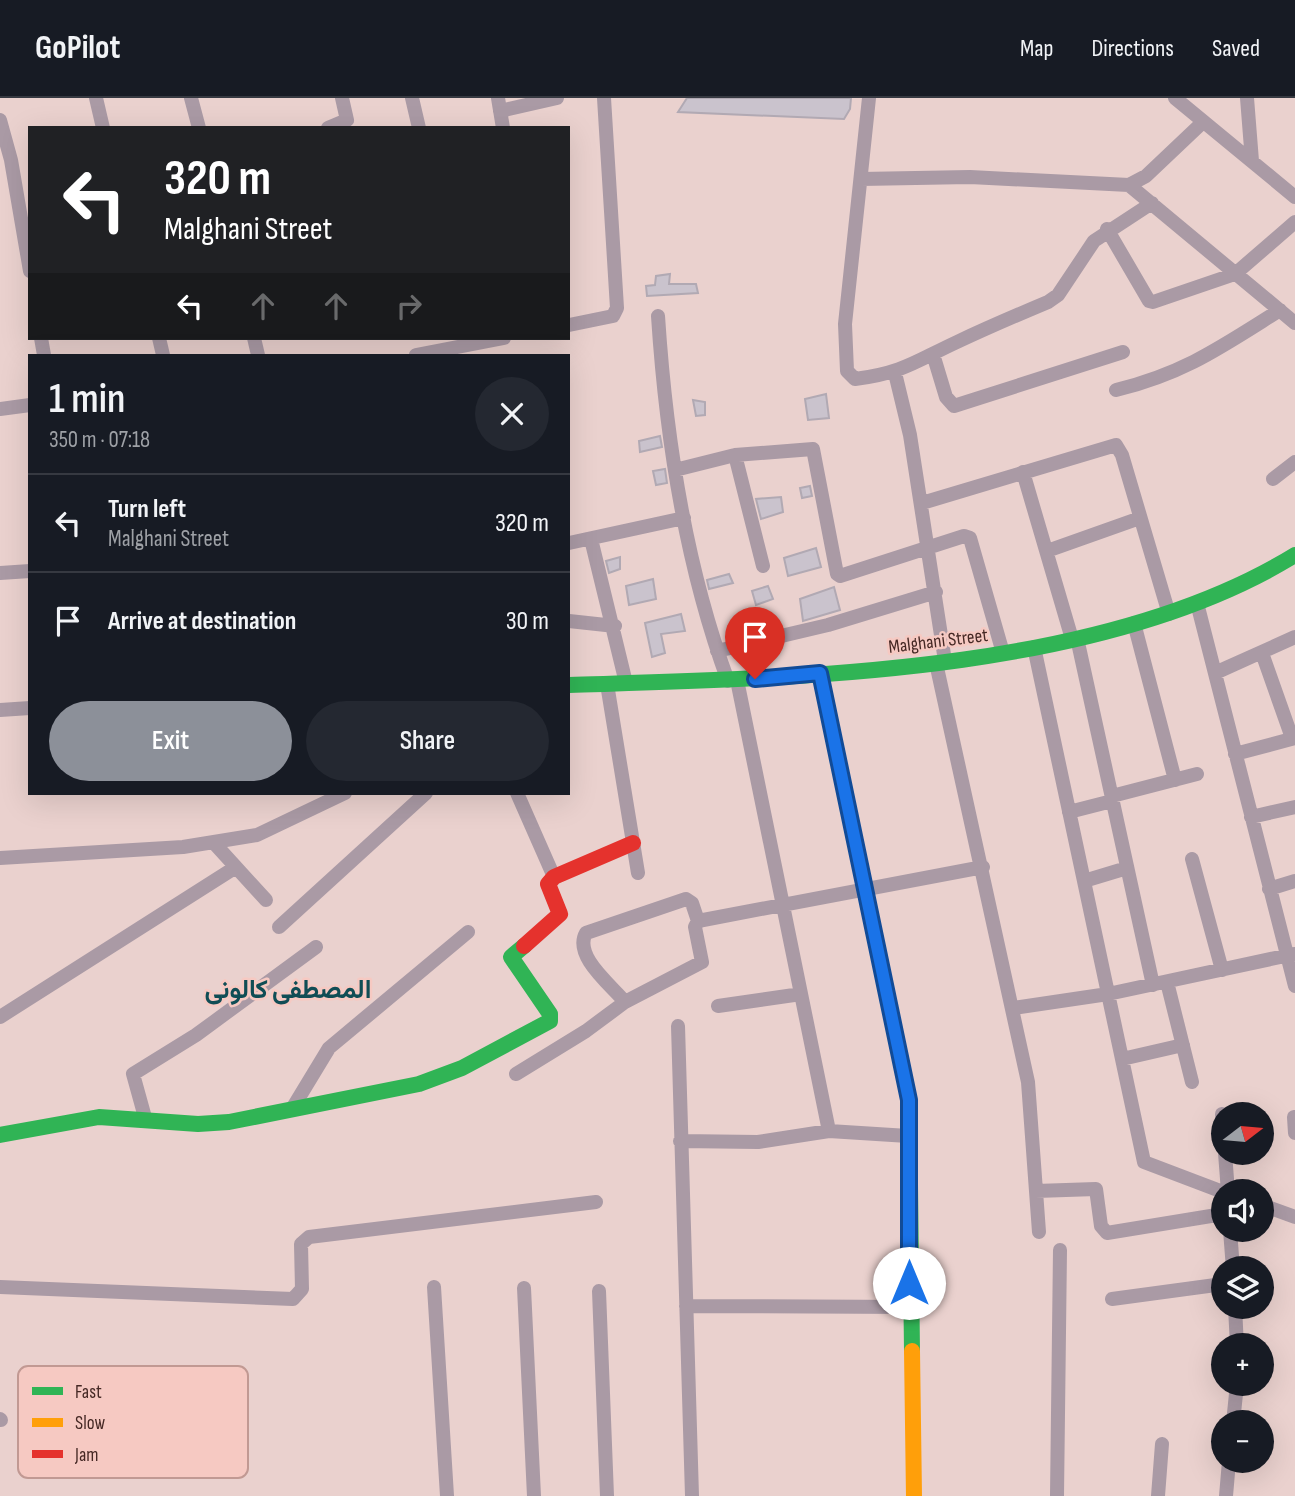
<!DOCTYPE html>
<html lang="en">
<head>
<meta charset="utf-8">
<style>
	:root { --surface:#171b24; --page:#242831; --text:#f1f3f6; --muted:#9ea1a6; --line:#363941; --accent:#8c9099 }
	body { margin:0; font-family:"Sofia Sans Condensed",Vazirmatn,sans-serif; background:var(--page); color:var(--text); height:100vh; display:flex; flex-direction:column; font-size:26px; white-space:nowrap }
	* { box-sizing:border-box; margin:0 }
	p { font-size:23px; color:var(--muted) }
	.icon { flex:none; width:38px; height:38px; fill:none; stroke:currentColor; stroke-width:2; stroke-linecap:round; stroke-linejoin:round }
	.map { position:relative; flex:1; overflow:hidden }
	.drawer { position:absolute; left:28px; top:256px; width:542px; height:441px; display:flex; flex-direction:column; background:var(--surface); border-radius:0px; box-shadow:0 7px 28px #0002 }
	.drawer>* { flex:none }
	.guide { position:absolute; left:28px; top:28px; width:542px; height:214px; border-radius:0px; box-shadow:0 7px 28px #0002; background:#202124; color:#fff; overflow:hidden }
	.needle { width:46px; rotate:74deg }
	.fabs { position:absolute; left:1211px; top:1004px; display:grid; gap:14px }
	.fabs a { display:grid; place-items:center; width:63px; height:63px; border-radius:50%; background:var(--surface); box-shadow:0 7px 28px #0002; font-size:35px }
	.pin { position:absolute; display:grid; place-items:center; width:60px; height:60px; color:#fff; margin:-72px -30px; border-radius:50% 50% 50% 0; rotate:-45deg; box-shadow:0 0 7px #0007 }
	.pin .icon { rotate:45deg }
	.me { position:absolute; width:77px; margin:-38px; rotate:0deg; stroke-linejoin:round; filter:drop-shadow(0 0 5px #0008) }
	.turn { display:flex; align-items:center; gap:24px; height:147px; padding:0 21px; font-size:32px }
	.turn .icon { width:91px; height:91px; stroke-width:2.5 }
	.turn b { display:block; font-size:49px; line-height:60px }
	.lanes { display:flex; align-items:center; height:66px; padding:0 21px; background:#0003; justify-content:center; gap:35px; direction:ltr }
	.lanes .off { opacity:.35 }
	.round { display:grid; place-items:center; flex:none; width:74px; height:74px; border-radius:37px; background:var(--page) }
	.head { display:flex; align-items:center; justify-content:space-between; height:119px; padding:0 21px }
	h1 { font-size:42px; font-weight:600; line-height:52px }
	.action { display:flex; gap:14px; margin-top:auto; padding:14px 21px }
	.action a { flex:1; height:80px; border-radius:42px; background:var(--accent); color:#fff; font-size:28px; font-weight:600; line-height:80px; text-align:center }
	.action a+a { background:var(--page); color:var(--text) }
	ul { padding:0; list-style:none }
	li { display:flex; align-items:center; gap:21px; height:98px; padding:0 21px; border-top:2px solid var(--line) }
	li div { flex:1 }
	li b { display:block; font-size:26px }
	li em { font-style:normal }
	header { display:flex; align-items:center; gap:42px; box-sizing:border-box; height:98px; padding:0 35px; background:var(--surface); border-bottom:2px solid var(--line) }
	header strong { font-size:33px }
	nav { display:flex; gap:38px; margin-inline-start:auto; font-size:24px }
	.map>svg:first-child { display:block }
	.building { fill:#cac3cd; stroke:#b1a9b3; stroke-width:2 }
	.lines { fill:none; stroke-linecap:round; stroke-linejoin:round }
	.street { stroke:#aa9aa5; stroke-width:14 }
	.fast { stroke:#30b455; stroke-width:16 }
	.slow { stroke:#ff9f0a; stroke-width:16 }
	.jam { stroke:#e5322d; stroke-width:16 }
	.route-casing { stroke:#114b97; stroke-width:18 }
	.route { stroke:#1a73e8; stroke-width:12 }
	.labels { text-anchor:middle; stroke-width:5; stroke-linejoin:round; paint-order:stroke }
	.street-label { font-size:19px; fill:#452824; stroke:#f6c9c2 }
	.district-label { font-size:26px; font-weight:bold; fill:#104d55; stroke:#f6c9c2 }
	.key { fill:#f6c9c2; stroke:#c19993; stroke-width:2 }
	.key-label { font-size:19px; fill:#452824 }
</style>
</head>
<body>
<header>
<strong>GoPilot</strong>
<nav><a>Map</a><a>Directions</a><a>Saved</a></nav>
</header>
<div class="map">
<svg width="1295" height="1398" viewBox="0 0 1295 1398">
	<rect width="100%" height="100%" fill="#ead1ce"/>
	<path class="building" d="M687 0H851L850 11 844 21 678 14Z
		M670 176 669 186H696L698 195 647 198 646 188 655 187 656 178Z
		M826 296 829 320 808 322 805 301Z
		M693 302 705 304V317L696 318Z
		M660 338 662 349 640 354 639 343Z
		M665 371 667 385 656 387 653 373Z
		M810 388 812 398 802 400 800 390Z
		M781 399 783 414 761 421 756 401Z
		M816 450 821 469 788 478 784 460Z
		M620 459V471L609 475 606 463Z
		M729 476 733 485 709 491 707 482Z
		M653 481 656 501 629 507 626 488Z
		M768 488 773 501 756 507 752 493Z
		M834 489 840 512 803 523 800 501Z
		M681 516 685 533 661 536 665 555 652 559 645 525Z"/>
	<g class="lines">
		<path class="street" d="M96 0 103 30
			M191 0 199 30
			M412 0 419 30
			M498 0 503 30
			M869 0 845 226 847 273 855 281C903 275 916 263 957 244 987 230 1017 217 1048 204L1058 197 1094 143 1152 105
			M1175 0 1295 99
			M1247 0 1252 63
			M500 13 557 0
			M0 22 11 62 30 173
			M328 30 347 22 342 0
			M861 81 970 79 1129 87 1146 78 1203 24
			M1129 87 1295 225
			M1107 131 1149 203 1153 204 1235 176 1295 124
			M658 218C666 341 685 466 728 583
			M569 227 613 218 617 210 604 0
			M41 240 44 257
			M159 240 163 257
			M254 240 258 257
			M933 256 946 299 954 308 1123 254
			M416 257 504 240
			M895 275 910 337 945 563
			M1116 292C1185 275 1221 249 1280 212
			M0 311 30 307
			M735 357 763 468
			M675 372 735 357 813 351 837 476 840 478 964 438 970 440 1003 555
			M1023 374 1072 541
			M1273 381 1295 364
			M922 405 1116 347 1122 357 1169 516
			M591 441 626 585
			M569 445 684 420
			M1047 453 1140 420
			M0 475 30 473
			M1197 505 1295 888
			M569 523 615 528
			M1134 525 1175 682
			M1077 540 1153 887
			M1034 549 1144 1064 1223 1094
			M717 553 828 527 936 494
			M1262 555 1292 640
			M936 565 1028 984 1039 1134
			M1215 575 1295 539
			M737 582 829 1033
			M607 586 638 775
			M0 612 30 610
			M1235 656 1295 640
			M517 695 554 779
			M1112 698 1197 676
			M1069 714 1112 703
			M1251 719 1295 709
			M214 745 266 802
			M0 760 183 749 257 737 345 695
			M1192 761 1222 872
			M1084 783 1127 770
			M1269 791 1295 783
			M279 829 426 695
			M1167 884 1192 984
			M625 904C611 887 573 858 586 835L686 801 692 805 698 823
			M718 908 801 896
			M1014 910 1108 896 1294 856
			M0 919 236 769
			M678 928 692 1398
			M1122 961 1183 947
			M516 976 586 933 625 904 702 864 695 829 698 823 983 769
			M292 1011 329 950 468 834
			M1222 1016 1223 1032
			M1294 1019 1295 1035
			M146 1023 133 976 196 937 316 849
			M680 1043 758 1044 829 1033 908 1038
			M1225 1055 1228 1094
			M1036 1093 1096 1091 1101 1128 1107 1135 1223 1116
			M1262 1107 1295 1119
			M1230 1132 1233 1171
			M0 1189 293 1201 302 1191 301 1146 309 1139 596 1104
			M434 1189 447 1398
			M524 1190 534 1398
			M599 1193 607 1398
			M1112 1201 1223 1186
			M686 1208 910 1209
			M1235 1209 1237 1248
			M0 1321 1 1322
			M1233 1325 1237 1286
			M1057 1398 1060 1152
			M1158 1398 1162 1346
			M1226 1398 1229 1363"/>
		<path class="fast" d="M820 575 909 1002 912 1253
			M569 587C793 580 1100 577 1295 457
			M0 1037 99 1019 198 1026 229 1024 419 986 462 970 550 923V916L511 859 524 848"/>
		<path class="slow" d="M912 1253 914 1398"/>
		<path class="jam" d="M524 848 560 816 548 786 554 779 633 745"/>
	</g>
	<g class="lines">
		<defs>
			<path id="route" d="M755 581 820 575 909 1002V1185"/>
		</defs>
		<use href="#route" class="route-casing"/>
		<use href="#route" class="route"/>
	</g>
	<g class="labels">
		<g class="street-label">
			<text transform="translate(938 542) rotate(-7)" y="7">Malghani Street</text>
		</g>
		<g class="district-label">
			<text x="288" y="900">المصطفی کالونی</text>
		</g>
	</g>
	<rect x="18" y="1268" width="230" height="112" rx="10" class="key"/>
	<rect x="32" y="1289" width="31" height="8" fill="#30b455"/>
	<rect x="32" y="1320" width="31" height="9" fill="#ff9f0a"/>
	<rect x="32" y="1352" width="31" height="8" fill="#e5322d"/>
	<g class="key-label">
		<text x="75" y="1300">Fast</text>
		<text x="75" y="1331">Slow</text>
		<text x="75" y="1363">Jam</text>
	</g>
</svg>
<div class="fabs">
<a><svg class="needle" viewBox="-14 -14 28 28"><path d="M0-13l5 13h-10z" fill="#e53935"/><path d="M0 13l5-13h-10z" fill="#9ea1a6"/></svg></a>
<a><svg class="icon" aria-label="sound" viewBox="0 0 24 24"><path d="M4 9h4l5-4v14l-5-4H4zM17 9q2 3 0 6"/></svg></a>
<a><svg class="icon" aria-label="layers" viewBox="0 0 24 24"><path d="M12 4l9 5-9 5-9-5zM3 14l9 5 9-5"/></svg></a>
<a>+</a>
<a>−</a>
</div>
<div class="pin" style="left:755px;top:581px;background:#d93025"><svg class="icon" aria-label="arrive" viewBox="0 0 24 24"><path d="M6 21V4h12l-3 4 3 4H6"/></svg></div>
<svg class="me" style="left:909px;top:1185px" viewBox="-20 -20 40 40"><circle r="19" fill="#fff"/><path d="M0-13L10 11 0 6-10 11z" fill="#1a73e8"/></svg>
<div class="guide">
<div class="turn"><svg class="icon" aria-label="left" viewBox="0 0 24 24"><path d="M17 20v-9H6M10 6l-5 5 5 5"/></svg><div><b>320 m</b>Malghani Street</div></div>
<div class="lanes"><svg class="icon" aria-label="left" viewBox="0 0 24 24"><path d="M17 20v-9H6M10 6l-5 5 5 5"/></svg><svg class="icon off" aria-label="ahead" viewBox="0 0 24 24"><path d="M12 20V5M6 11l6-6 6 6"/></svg><svg class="icon off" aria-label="ahead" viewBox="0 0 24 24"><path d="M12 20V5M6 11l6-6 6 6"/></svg><svg class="icon off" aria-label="right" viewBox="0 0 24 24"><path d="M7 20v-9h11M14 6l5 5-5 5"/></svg></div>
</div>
<section class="drawer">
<div class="head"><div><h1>1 min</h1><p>350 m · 07:18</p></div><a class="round"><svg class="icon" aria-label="close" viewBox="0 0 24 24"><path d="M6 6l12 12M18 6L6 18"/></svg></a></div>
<ul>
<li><svg class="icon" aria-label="left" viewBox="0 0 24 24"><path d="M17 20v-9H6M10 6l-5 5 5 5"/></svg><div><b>Turn left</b><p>Malghani Street</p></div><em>320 m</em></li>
<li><svg class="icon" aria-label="arrive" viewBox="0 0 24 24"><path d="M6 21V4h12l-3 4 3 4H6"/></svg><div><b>Arrive at destination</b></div><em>30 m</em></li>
</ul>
<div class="action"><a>Exit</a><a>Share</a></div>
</section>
</div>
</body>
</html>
